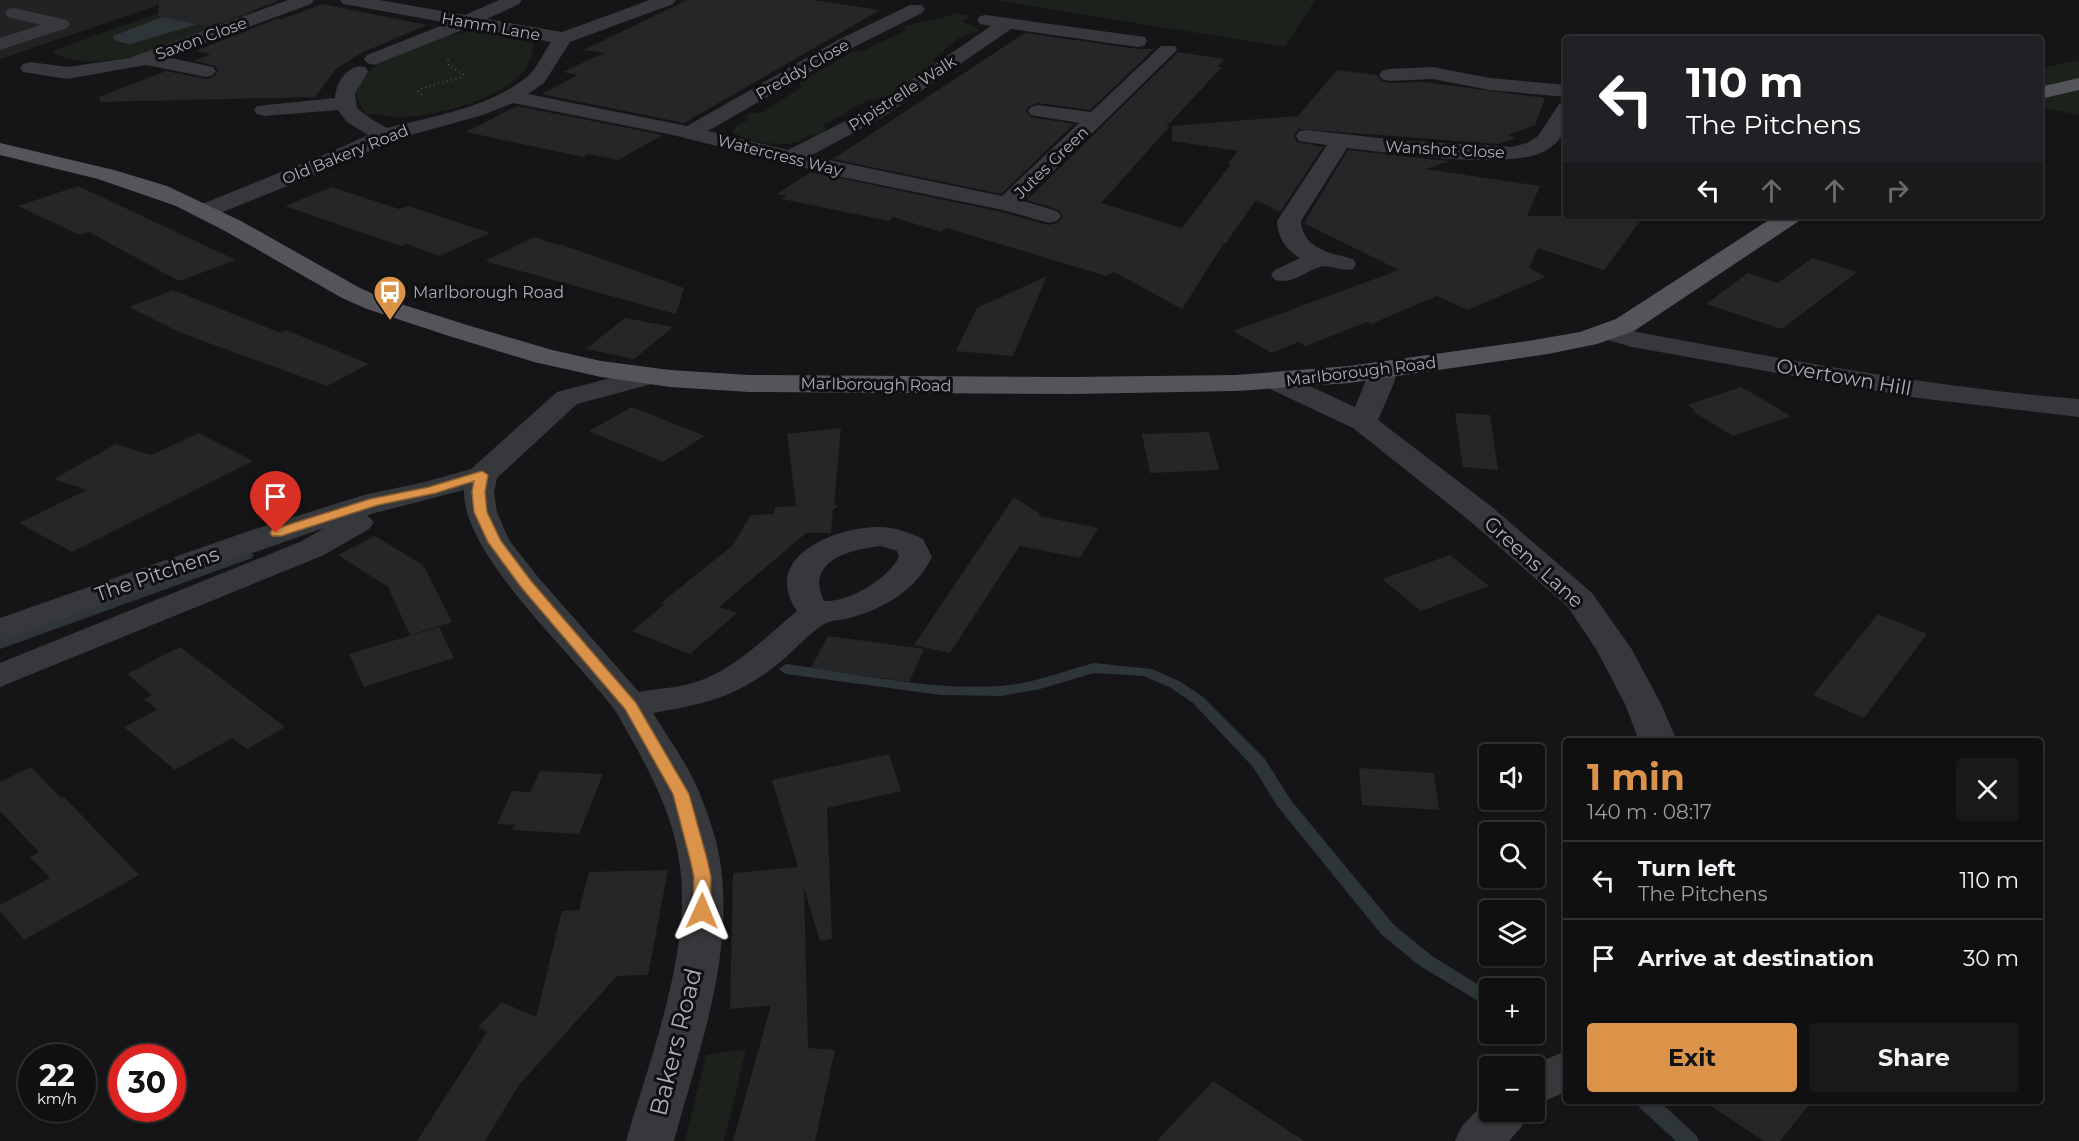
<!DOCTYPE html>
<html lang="en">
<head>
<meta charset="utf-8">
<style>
	:root { --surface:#101011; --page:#19191a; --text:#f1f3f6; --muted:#9c9d9f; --line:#303031; --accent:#db9349 }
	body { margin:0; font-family:Montserrat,sans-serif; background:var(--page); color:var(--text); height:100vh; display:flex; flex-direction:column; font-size:22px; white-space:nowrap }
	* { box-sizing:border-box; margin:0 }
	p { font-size:20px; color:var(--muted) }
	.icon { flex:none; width:33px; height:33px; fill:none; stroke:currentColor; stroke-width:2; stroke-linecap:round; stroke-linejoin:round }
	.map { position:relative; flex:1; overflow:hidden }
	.drawer { position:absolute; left:1563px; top:738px; width:480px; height:366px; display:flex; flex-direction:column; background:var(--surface); border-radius:6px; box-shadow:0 2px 4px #0004,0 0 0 2px var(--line) }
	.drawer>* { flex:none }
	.banner { position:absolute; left:1563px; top:36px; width:480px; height:183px; border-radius:6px; box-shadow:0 2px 4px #0004,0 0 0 2px var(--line); background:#202124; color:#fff; overflow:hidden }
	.buttons { position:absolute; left:1479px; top:744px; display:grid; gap:12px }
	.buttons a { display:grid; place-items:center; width:66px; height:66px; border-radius:6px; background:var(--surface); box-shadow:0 2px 4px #0004,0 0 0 2px var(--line); font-size:30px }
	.speed { position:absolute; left:18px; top:1044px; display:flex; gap:12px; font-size:30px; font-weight:700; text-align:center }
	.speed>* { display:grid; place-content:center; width:78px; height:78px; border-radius:50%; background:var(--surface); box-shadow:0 2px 4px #0004,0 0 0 2px var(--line); line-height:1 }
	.speed small { font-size:15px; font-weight:400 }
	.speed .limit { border:9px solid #d22; background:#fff; color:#111 }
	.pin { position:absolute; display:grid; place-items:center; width:51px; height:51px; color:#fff; margin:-62px -26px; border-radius:50% 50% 50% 0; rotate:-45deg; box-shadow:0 0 6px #0007 }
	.pin .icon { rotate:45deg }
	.me { position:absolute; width:66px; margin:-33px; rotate:1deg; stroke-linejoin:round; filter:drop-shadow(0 0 4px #0008) }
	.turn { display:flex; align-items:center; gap:21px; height:126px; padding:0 24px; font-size:27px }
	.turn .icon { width:78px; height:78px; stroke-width:2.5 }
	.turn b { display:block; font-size:42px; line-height:51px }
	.lanes { display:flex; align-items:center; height:57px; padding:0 24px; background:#0003; justify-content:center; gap:30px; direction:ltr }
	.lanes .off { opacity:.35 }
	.round { display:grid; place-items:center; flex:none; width:63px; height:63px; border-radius:6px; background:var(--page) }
	.head { display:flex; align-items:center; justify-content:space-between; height:102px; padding:0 24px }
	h1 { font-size:36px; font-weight:700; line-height:45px; color:var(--accent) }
	.primary-button { display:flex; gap:12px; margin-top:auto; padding:12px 24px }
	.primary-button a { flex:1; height:69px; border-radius:6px; background:var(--accent); color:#111; font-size:24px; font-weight:700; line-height:69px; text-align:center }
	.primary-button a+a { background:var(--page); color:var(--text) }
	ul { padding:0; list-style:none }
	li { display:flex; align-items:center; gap:18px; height:78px; padding:0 24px; border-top:2px solid var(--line) }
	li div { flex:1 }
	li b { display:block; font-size:22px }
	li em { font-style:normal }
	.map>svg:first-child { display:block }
	.built { fill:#212223 }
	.green { fill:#1c211c }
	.water { fill:#2d3539 }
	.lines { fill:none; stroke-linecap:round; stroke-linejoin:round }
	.stream { fill:#2d3539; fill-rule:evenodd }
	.building { fill:#252627 }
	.path { stroke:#3d3f42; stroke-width:2; stroke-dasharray:1.5 3; stroke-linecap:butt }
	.minor { fill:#37383b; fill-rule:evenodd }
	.major { fill:#53555a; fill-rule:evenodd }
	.route { fill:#db9349; stroke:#8e602f; stroke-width:1.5 }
	.labels { text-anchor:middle; stroke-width:6; stroke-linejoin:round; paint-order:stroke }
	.far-street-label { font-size:16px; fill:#a9aeb5; stroke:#101012 }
	.far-poi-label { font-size:16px; fill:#a9aeb5; stroke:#101012; text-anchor:start }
	.street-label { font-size:20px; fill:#a9aeb5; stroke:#101012 }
	.near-street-label { font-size:24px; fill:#a9aeb5; stroke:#101012 }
</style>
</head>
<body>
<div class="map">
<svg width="2079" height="1141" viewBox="0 0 2079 1141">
	<rect width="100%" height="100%" fill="#151517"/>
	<path class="built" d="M0 0H173L0 59Z"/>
	<path class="green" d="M995 0H1315L1285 47Z
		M195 1 258 12C201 33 111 80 53 53L56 49Z
		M955 13 971 16 962 22 977 27 978 31 960 37 933 59 937 65 883 99 868 100 824 125 826 131C816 136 810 134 802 139L804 140C786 148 749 143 732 132L740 123 749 120 744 118 749 114 763 112 802 87 799 82 852 52 863 51 906 30 904 27C921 19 939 21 955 13Z
		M473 31 527 40 534 44C532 54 529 65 522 73 503 98 434 117 403 117 390 118 379 112 367 115 336 80 383 60 410 49 418 45 427 40 436 38 448 35 461 34 473 31Z
		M2079 60V115L2040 107V68Z
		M746 1049 724 1141H685L706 1055Z"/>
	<path class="water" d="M175 12 205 22 131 44 123 43 113 39V36Z"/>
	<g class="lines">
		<path class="stream" d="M247 551 254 555 252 558 0 649V640Z
			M1094 663 1152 669 1181 682 1203 697 1265 759 1290 799 1393 924 1432 956 1490 992V1008L1420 966 1381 934 1278 807 1253 767 1193 703 1171 688 1144 676 1094 673 1040 689 1001 696 941 695 786 674 779 669 786 664C854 673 932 691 1000 686 1032 684 1063 671 1094 663Z
			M1636 1101H1659L1696 1135 1699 1141H1676L1639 1107Z"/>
	</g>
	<path class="building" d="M159 0H276V2L209 27 158 16Z
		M687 0H812L880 10 684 123 541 94 578 75 563 72 604 53 584 50Z
		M323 4 427 25 361 53 336 69 315 97 100 102 99 97 166 71 206 79 214 77 218 71 215 66 194 61 211 54 195 51 279 18V20Z
		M1025 33 1138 49H1154L1090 110 1038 103 1029 106 1026 111 1031 117 1074 124 1001 194 833 159Z
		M1178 52 1224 59 1217 67H1222L1166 127H1169L1101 203 1182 228 1231 164H1228L1238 151 1172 141V126L1298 116 1337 70 1377 75 1380 80 1388 83 1424 82 1545 98 1535 125 1508 135 1516 138 1499 144 1299 129 1294 135 1297 142 1323 147 1280 212 1256 200 1226 243H1224L1182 309 1114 272 1106 276 947 228 941 232 893 217 889 221 782 199 787 196 777 194 811 172 1002 212 1048 225 1058 223 1063 216 1059 210 1027 200Z
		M517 106 663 135 618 160 588 154 583 157 466 132Z
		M1348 150 1449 161 1426 169 1540 186 1527 216H1644L1604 270 1538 248 1529 268 1546 277 1467 310 1437 296 1371 324 1367 322 1306 346 1298 342 1272 353 1233 331 1399 270 1304 223Z
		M78 186 236 260 179 281 89 232 80 235 18 206Z
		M332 187 399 209 408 206 490 233 440 256 407 244 401 246 285 206Z
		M534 237 558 245 560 244 684 288 676 314 485 261Z
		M1812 258 1857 272 1782 329 1706 304 1748 273 1778 283Z
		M1047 276 1013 356 956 351 977 308Z
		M173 290 281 333 286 330 369 364 327 386 181 333 129 307Z
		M625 318 673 327 634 359 586 349Z
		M1741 387 1791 416 1733 436 1692 411 1695 410 1687 405Z
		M632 407 705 436 663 462 589 431Z
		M1455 413 1490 415 1498 470 1463 467Z
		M841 428 834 505H839L833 510 831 533H806L719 607 737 613 690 654 632 631 665 604 661 603 732 546 751 515 774 514 775 507 796 506 787 434Z
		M1209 432 1219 470 1150 473 1142 434Z
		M199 433 253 461 72 552 19 523 87 490 54 479 116 444 151 455Z
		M1014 497 1040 514 1039 516 1098 528 1080 558 1020 546 1032 527 950 653 914 645Z
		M375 536 423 565 452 622 410 635 388 587 338 555Z
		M1450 555 1489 586 1421 611 1382 579Z
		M1878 614 1927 634 1864 718 1813 695Z
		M439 627 454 658 364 687 349 654Z
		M828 636 924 649 909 682 811 668Z
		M180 647 246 697 285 727 247 749 232 738 175 770 124 727 157 710 144 699 152 695 127 674Z
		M889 754 901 791 827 808 832 939 820 941 804 888 808 1048 835 1050 815 1141H733L771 1005 730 1009 733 873 798 867 772 780Z
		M31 767 61 798 64 797 139 875 24 940 0 911V905L50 878 30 857 39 852 0 811V782Z
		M1359 768 1434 773 1439 810 1362 805Z
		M540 771 603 774 579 834 512 830 515 825 497 824 512 791 530 792Z
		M668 870 648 975 617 976 519 1085 485 1141H417L487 1032 478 1027 502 1002 536 1017 562 911 579 910 589 872Z
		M1213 1081 1304 1141H1157Z
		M1703 1101H1812L1780 1141H1764Z"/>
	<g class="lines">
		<path class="path" d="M422 95 418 91 423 88 462 77 463 74 449 66 448 59"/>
		<path class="minor" d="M288 0H314L311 4 167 57 213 67 216 71 213 75 206 77 146 65 67 79 23 72 20 68 23 64 30 62 67 67 129 58Z
			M340 0H379L465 15 499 0H522L519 4 487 19 562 32 650 0H676L673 4 570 42 544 83 528 94 687 126 838 40 910 5H922L925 9 922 13 852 48 708 131 788 150 869 109 991 26 980 24 977 20 980 16 986 15 1145 37 1147 41 1145 45 1138 47 1011 29 883 117 810 156 1002 196 1079 123 1031 115 1028 111 1031 107 1038 105 1091 112 1161 46H1175L1177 50 1023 201 1057 211 1061 216 1057 221 1049 223 1003 210 837 176 673 135 513 103 483 115 393 140 349 161 213 216 205 218 197 216 193 211 197 206 333 151 368 135 347 122 338 110 264 116 257 114 254 110 257 106 335 98C336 82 348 63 365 67L368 71 355 94 357 108 371 119 387 128C434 116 489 108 528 76 537 68 544 52 551 42L470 27 374 65 367 63 364 59 367 55 448 23 349 5 343 4Z
			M14 8 67 20 70 24 67 28 0 50V38L41 25 8 17 5 13 8 9Z
			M1433 67 1490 78 1566 85V97L1490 90 1433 79 1389 81 1382 79 1379 75 1382 71 1389 69Z
			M1566 102C1566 110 1568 122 1565 129 1562 138 1552 148 1543 152 1505 170 1392 153 1347 148L1301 221C1303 249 1330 253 1353 259L1356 264 1353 269C1341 272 1330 264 1320 267 1303 272 1293 285 1275 280L1271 275 1275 270 1300 258C1285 249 1278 238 1277 221L1327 145 1299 141 1296 136 1299 131 1307 130 1406 141 1511 147 1527 143 1538 136 1559 104Z
			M1610 324 1637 332C1784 359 1930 387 2079 399V417L1910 397 1632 347 1601 338 1597 332 1601 326Z
			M1383 361 1393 363 1397 369 1394 383 1378 420 1492 507 1592 593 1631 648 1661 704 1677 741H1639L1625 704 1596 649 1568 607 1470 521 1353 428 1266 387 1262 381 1266 375 1276 373 1286 375 1355 407 1373 363Z
			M649 368 659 370 663 376 659 382 577 404 497 478 494 492 497 512 509 540 538 577 639 692C659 688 680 688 699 681 737 667 767 636 797 611 759 556 838 525 883 527 898 528 910 533 923 539L932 557C916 590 885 608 850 618 843 620 830 620 824 624 808 634 794 651 779 663 737 697 706 704 653 713 669 739 691 769 701 797 711 822 720 849 722 876 731 966 697 1056 674 1141H626C649 1062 689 958 681 875 676 825 659 790 636 747 629 736 623 723 616 712 577 657 462 556 464 490L367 515 374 522 369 529 324 555 0 687V663L302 541 324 528 0 641V618L246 532 364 495 425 482 471 469 557 392ZM881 546 897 551 899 557C889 578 848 603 824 601 804 561 851 549 881 546Z
			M1566 1051V1092L1534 1105V1066H1529Z
			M1490 1097V1112H1529L1522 1126 1509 1141H1455L1462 1126Z"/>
		<path class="major" d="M2079 78V90L2040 99V87Z
			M0 143 114 170 167 186 241 221 360 288 385 299 467 325 552 350 601 361 670 370 749 375 1072 377 1236 375 1349 366 1528 341 1580 332 1616 319 1775 216H1803L1799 221 1634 331 1597 344 1548 354 1349 383 1236 391 1072 394 749 392 670 387 601 377 534 362 449 336 367 309 342 298 225 231 176 206 98 179 0 155Z"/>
	</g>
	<path class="route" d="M482 471 488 475 485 492 487 512 501 541 531 581 636 703 689 794 707 859 711 877 710 911 708 915 702 917 696 915 693 911 694 877 690 859 673 794 625 709 521 587 488 542 474 512 472 492 474 481 436 493 378 505 281 536H272L270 533 272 530 370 499 429 487Z"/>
	<defs>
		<symbol id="bus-pin" viewBox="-11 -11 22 30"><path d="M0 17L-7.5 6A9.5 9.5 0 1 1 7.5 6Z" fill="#db9349" stroke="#101012"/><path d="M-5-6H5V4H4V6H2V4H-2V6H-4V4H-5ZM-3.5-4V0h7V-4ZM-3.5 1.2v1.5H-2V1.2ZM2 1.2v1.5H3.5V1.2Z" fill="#fff"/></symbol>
	</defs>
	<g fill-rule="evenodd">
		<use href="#bus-pin" x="371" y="273" width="38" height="52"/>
	</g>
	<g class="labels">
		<g class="far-street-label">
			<text transform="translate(491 26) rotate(10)" y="6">Hamm Lane</text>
			<text transform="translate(201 38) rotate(-20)" y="6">Saxon Close</text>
			<text transform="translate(802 69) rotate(-30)" y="6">Preddy Close</text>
			<text transform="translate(902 93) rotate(-33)" y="6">Pipistrelle Walk</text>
			<text transform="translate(1445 149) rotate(3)" y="6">Wanshot Close</text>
			<text transform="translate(345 154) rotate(-22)" y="6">Old Bakery Road</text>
			<text transform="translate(780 155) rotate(14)" y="6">Watercress Way</text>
			<text transform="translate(1051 162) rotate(-44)" y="6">Jutes Green</text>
			<text transform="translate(1361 371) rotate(-7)" y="6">Marlborough Road</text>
			<text transform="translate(876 384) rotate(1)" y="6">Marlborough Road</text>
		</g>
		<g class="far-poi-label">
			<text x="413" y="298">Marlborough Road</text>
		</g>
		<g class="street-label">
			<text transform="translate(1844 377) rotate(10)" y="7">Overtown Hill</text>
			<text transform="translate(1534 562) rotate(42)" y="7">Greens Lane</text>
			<text transform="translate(157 574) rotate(-19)" y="7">The Pitchens</text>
		</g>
		<g class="near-street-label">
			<text transform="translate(676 1042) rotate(-76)" y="8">Bakers Road</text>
		</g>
	</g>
</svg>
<div class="buttons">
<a><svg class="icon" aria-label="sound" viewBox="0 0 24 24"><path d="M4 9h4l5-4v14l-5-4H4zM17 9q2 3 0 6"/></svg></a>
<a><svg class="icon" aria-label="search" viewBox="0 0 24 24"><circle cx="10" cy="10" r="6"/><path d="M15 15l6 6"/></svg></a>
<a><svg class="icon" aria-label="layers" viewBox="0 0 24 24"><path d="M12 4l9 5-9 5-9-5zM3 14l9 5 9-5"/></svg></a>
<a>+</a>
<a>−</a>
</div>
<div class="speed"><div>22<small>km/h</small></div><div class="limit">30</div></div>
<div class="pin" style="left:276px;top:533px;background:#d93025"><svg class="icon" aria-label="arrive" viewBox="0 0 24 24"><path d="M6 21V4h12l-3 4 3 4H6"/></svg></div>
<svg class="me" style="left:702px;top:911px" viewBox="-20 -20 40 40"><path d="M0-17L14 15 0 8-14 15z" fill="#db9349" stroke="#fff" stroke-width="4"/></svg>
<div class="banner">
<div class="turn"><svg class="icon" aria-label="left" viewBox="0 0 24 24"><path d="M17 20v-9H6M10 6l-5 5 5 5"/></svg><div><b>110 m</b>The Pitchens</div></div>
<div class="lanes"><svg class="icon" aria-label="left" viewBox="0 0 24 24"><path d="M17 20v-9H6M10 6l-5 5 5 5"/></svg><svg class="icon off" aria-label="ahead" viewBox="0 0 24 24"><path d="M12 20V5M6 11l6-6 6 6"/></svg><svg class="icon off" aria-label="ahead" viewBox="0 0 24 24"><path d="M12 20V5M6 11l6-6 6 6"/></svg><svg class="icon off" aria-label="right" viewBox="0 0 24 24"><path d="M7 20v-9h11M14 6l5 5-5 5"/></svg></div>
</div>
<section class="drawer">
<div class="head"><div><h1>1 min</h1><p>140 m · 08:17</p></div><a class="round"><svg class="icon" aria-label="close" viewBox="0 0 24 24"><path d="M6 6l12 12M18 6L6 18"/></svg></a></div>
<ul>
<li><svg class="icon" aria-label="left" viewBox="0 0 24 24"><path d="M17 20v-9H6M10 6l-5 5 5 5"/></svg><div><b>Turn left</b><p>The Pitchens</p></div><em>110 m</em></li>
<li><svg class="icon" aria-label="arrive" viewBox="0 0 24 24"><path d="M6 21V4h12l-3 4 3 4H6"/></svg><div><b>Arrive at destination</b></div><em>30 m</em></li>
</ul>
<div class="primary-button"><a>Exit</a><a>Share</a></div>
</section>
</div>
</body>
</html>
